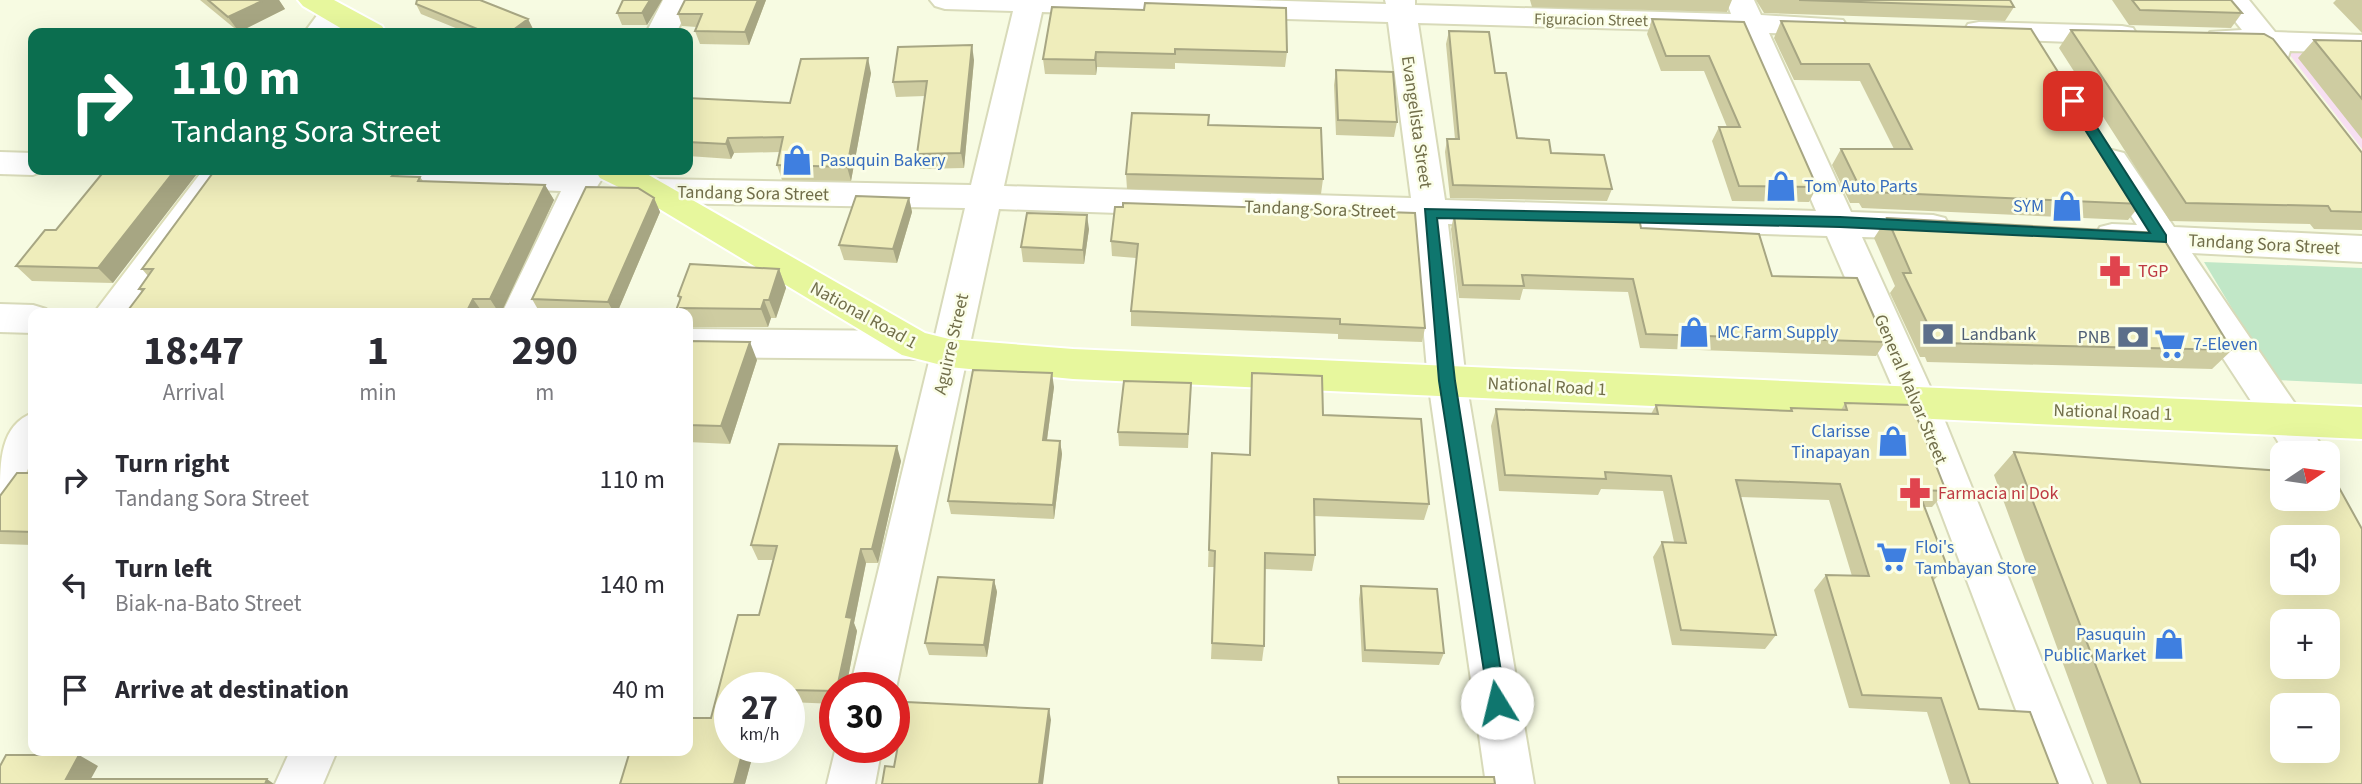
<!DOCTYPE html>
<html lang="en">
<head>
<meta charset="utf-8">
<style>
	:root { --surface:#fff; --page:#f7f7f7; --text:#2b2b33; --muted:#7c7c81 }
	body { margin:0; font-family:"Source Sans 3",sans-serif; background:var(--page); color:var(--text); height:100vh; display:flex; flex-direction:column; font-size:26px; white-space:nowrap }
	* { box-sizing:border-box; margin:0 }
	p { font-size:23px; color:var(--muted) }
	.icon { flex:none; width:38px; height:38px; fill:none; stroke:currentColor; stroke-width:2; stroke-linecap:round; stroke-linejoin:round }
	.map { position:relative; flex:1; overflow:hidden }
	.side { position:absolute; left:28px; top:308px; width:665px; height:448px; display:flex; flex-direction:column; background:var(--surface); border-radius:14px; box-shadow:0 7px 28px #0002 }
	.side>* { flex:none }
	.hud { position:absolute; left:28px; top:28px; width:665px; height:147px; border-radius:14px; box-shadow:0 7px 28px #0002; background:#0b6e4f; color:#fff; overflow:hidden }
	.needle { width:46px; rotate:77deg }
	.tools { position:absolute; left:2270px; top:441px; display:grid; gap:14px }
	.tools a { display:grid; place-items:center; width:70px; height:70px; border-radius:14px; background:var(--surface); box-shadow:0 7px 28px #0002; font-size:35px }
	.speed { position:absolute; left:714px; top:672px; display:flex; gap:14px; font-size:35px; font-weight:700; text-align:center }
	.speed>* { display:grid; place-content:center; width:91px; height:91px; border-radius:50%; background:var(--surface); box-shadow:0 7px 28px #0002; line-height:1 }
	.speed small { font-size:18px; font-weight:400 }
	.speed .limit { border:10px solid #d22; background:#fff; color:#111 }
	.pin { position:absolute; display:grid; place-items:center; width:60px; height:60px; color:#fff; margin:-30px; border-radius:14px; box-shadow:0 4px 10px #0006 }
	.me { position:absolute; width:77px; margin:-38px; rotate:351deg; stroke-linejoin:round; filter:drop-shadow(0 0 5px #0008) }
	.turn { display:flex; align-items:center; gap:24px; height:147px; padding:0 28px; font-size:32px }
	.turn .icon { width:91px; height:91px; stroke-width:2.5 }
	.turn b { display:block; font-size:49px; line-height:60px }
	.eta { display:flex; justify-content:space-evenly; align-items:center; height:119px; text-align:center }
	.eta b { font-size:42px; font-weight:700; line-height:49px }
	ul { padding:0; list-style:none }
	li { display:flex; align-items:center; gap:21px; height:105px; padding:0 28px }
	li div { flex:1 }
	li b { display:block; font-size:26px }
	li em { font-style:normal }
	.map>svg:first-child { display:block }
	.education { fill:#f7dff2 }
	.green { fill:#c1e7c7 }
	.lines { fill:none; stroke-linecap:round; stroke-linejoin:round }
	.street-casing { stroke:#d8dab9; stroke-width:4 }
	.secondary-casing { stroke:#dddeb8; stroke-width:4 }
	.primary-casing { stroke:#fff; stroke-width:4 }
	.street { fill:#fff; fill-rule:evenodd }
	.secondary { fill:#fff; fill-rule:evenodd }
	.primary { fill:#e7f79d; fill-rule:evenodd }
	.wall { fill:#cecca1 }
	.shaded-wall { fill:#a7a683 }
	.building { fill:#efedbb; stroke:#a7a683; stroke-width:2; fill-rule:evenodd }
	.route { fill:#0f766e; stroke:#0a4d48; stroke-width:2 }
	.labels { text-anchor:middle; stroke-width:5; stroke-linejoin:round; paint-order:stroke }
	.far-street-label { font-size:16px; fill:#716e4a; stroke:#fbfee8 }
	.street-label { font-size:18px; fill:#716e4a; stroke:#fbfee8 }
	.shop-label { font-size:18px; fill:#366cbe; stroke:#fbfee8; text-anchor:start }
	.health-label { font-size:18px; fill:#be3a42; stroke:#fbfee8; text-anchor:start }
	.service-label { font-size:18px; fill:#4e5e75; stroke:#fbfee8; text-anchor:start }
</style>
</head>
<body>
<div class="map">
<svg width="2362" height="784" viewBox="0 0 2362 784">
	<rect width="100%" height="100%" fill="#f7fbe2"/>
	<path class="education" d="M2286 50 2362 53V149Z"/>
	<path class="green" d="M2204 262 2362 268V384L2275 380Z"/>
	<g class="lines">
		<defs>
			<path id="street" d="M663 0H693L676 33H646Z
				M930 0H1250L1386 4 1385 0H1415V5L1731 14 1726 0H1754L1761 15 1843 20 1847 26 1843 32 1832 35 1769 33 1851 212 1933 215 1945 218 1950 227 1945 236 1933 239 1862 237 1938 404 2092 784H2044L1900 404 1827 236 1448 224 1466 381 1534 784H1486L1428 381 1414 223 999 209 896 688 894 691V688H850L932 349 928 355 915 359 688 357V329L915 331 928 335 933 344 965 208 655 203 643 199 638 191 643 183 655 179 971 185 1013 11 945 9 935 6ZM1042 12 1388 22 1411 198 1004 186ZM1418 23 1739 32 1816 211 1445 200Z
				M2218 0H2249L2275 32 2362 35V53L2290 51 2287 60C2272 63 2266 61 2257 50L2210 46 2206 39 2210 32 2242 30Z
				M1979 22 2122 26 2133 28 2137 35 2133 42 2122 44 1968 38 1964 31 1968 24Z
				M2112 150 2124 153 2174 227 2362 236V262L2192 253 2298 408 2304 419 2298 430 2284 435 2270 430 2153 251 2100 245 2095 236 2100 227 2112 224 2137 225 2095 161 2100 153Z
				M0 152 33 153V170H46L33 175 0 174Z
				M279 170H608L598 185 538 313H502L561 191 296 181 284 178Z
				M0 304 33 305 46 309 48 313H33V333L0 332Z
				M836 747H882L875 784H827Z
				M290 751H337L323 784H275Z"/>
			<path id="secondary" d="M334 3 344 6 349 12 334 33H304L324 6Z
				M203 170H238L132 313H94Z
				M2284 403 2298 408 2326 453H2285L2264 419 2270 408Z
				M33 413C34 445 36 483 0 495 0 462 0 425 33 413Z"/>
			<path id="primary" d="M298 0H334L382 26 386 33H349L303 6Z
				M595 170H640L925 333 949 339 1073 349 2362 407V439L1073 379 949 367 902 355 643 199 600 178Z"/>
		</defs>
		<use href="#street" class="street-casing"/>
		<use href="#secondary" class="secondary-casing"/>
		<use href="#primary" class="primary-casing"/>
		<use href="#street" class="street"/>
		<use href="#secondary" class="secondary"/>
		<use href="#primary" class="primary"/>
	</g>
	<path class="wall" d="M200 0H279L285 9 239 32Z
		M662 0 647 25H622L617 13Z
		M685 0H766L749 45 700 44 695 31 697 27 682 26 678 14Z
		M1530 0H1732L1727 12 1532 7Z
		M1756 0H2010L2014 7 2005 21 1764 13Z
		M2112 0H2231L2242 13 2231 28 2129 25Z
		M2336 0H2362V33L2333 3Z
		M416 4 528 19 533 29 528 33H468L421 14Z
		M1052 7 1287 52 1285 67 1175 63V69L1097 67 1096 75 1045 74 1043 59Z
		M1652 19 1744 22 1817 187 1809 202 1732 201 1712 141 1719 127H1727L1704 71H1661L1647 34Z
		M1781 21 2031 29 2141 204 2128 220 1862 208 1859 203H1850L1832 165 1841 149H1894L1860 81 1794 80 1774 38Z
		M2071 30 2362 153V230L2314 229 2310 224 2170 221 2059 48Z
		M1449 31 1495 73 1517 138 1551 153 1612 189 1607 201 1450 198 1445 152 1447 139H1455L1446 44Z
		M2314 40 2362 41V139L2298 58Z
		M974 60 964 168 920 169 917 154 925 96 896 97 893 82Z
		M1336 70 1397 122 1394 137 1336 135 1334 85Z
		M871 73 851 181 782 180 777 165 780 152 734 153 731 159 688 156V98L790 103Z
		M1208 125 1323 179 1321 194 1127 189 1126 174Z
		M105 170 113 283 32 281 16 266 56 230Z
		M396 172 399 176 420 177 423 181 545 185 554 200 501 313H126L142 292 139 289 148 276 142 269Z
		M654 198 660 212 617 313H540L532 299Z
		M909 198 912 212 897 263 844 260 839 245Z
		M1115 207 1425 328 1422 342 1338 339V334L1131 326V311L1136 258 1112 256 1111 241Z
		M1454 215 1641 228 1772 276 1885 342 1876 356 1640 348 1628 292 1523 289 1520 300 1459 298 1451 229Z
		M1887 218 2232 350 2212 369 1927 362 1925 357H1920L1890 293 1895 286 1874 238Z
		M1089 229 1084 264 1023 262 1021 247Z
		M779 269 786 288 776 318H771L768 327H688V313H675L680 301 678 296Z
		M688 341 757 360 730 444 688 442Z
		M1252 373 1323 415 1429 504 1424 520 1314 516 1315 555 1312 571 1264 569V646L1262 661 1211 659 1215 567H1208L1212 453 1249 455Z
		M1191 383 1188 448 1119 446 1118 432Z
		M1054 387 1047 440 1060 441 1062 454 1054 519 951 514 948 501Z
		M1845 403 1946 491 1932 507H1924L1947 566 1933 581 1979 709 2058 784H1950L1927 712 1849 708 1814 590 1826 575 1852 576 1829 500 1740 497 1776 635 1765 649 1672 645 1653 557 1662 542H1674L1663 491 1601 489 1598 495 1499 491 1491 426 1496 409 1651 414 1656 405 1789 411 1791 408 1841 410Z
		M2014 452 2362 784H2107L1994 475Z
		M901 461 878 563H866L854 623 857 631 846 688H835V704L789 702V688H730V747H755L745 784H620L711 718 759 615 773 560H758L751 545Z
		M33 473V545L0 544V496Z
		M994 580 997 592 987 657 929 655 925 643Z
		M1361 586 1444 653 1439 665 1362 662 1359 599Z"/>
	<path class="shaded-wall" d="M264 0H279L285 9 239 32 228 17Z
		M650 0H662L647 25 642 13Z
		M758 0H766L749 45 745 32Z
		M528 19 533 29 528 33H509Z
		M972 45 974 60 964 168 961 153Z
		M1096 52 1097 67 1096 75 1095 60Z
		M868 58 871 73 851 181 847 167Z
		M728 138 734 153 731 159 726 144Z
		M175 170H200L113 283 98 268Z
		M545 185 554 200 501 313H499L490 299Z
		M654 198 660 212 617 313H614L608 302Z
		M909 198 912 212 897 263 893 249Z
		M1087 215 1089 229 1084 264 1083 250Z
		M779 269 786 288 776 318 769 300Z
		M473 299 483 313H466Z
		M764 300 771 318 768 327 761 309Z
		M750 342 757 360 730 444 721 426Z
		M1052 373 1054 387 1045 454 1043 440Z
		M1060 441 1062 454 1054 519 1053 505Z
		M897 446 901 461 878 563 872 549Z
		M861 549 866 563 854 623 857 631 846 688H837L846 617Z
		M994 580 997 592 987 657 984 645Z
		M1049 709 1051 720 1043 784H1039Z
		M744 747H755L745 784H734Z
		M79 755 98 766 88 784 66 779Z
		M267 779 274 784H265Z"/>
	<path class="building" d="M208 0H264L228 17Z
		M417 0H480L528 19 509 33H487L416 4Z
		M623 0H650L642 13H617Z
		M685 0H758L745 32 695 31 702 14H678Z
		M1799 0H2010L2014 7Z
		M2132 0H2231L2242 13 2140 10Z
		M1145 3 1286 8 1287 52 1175 49V54L1096 52 1095 60 1043 59 1052 7 1144 10Z
		M1652 19 1744 22 1817 187 1739 186 1719 127H1740L1709 56H1666Z
		M1781 21 2031 29 2141 204 1871 192 1869 186H1859L1841 149H1912L1869 64H1801Z
		M327 30 390 33H325Z
		M2071 30 2264 34 2273 39 2362 153V212L2331 211 2328 206 2186 203Z
		M1449 31 1489 32 1495 73H1506L1517 138 1549 140 1551 153 1604 155 1612 189 1453 185 1447 139H1459Z
		M2314 40 2362 41V99Z
		M972 45 961 153 917 154 927 81 893 82 898 47Z
		M868 58 847 167 777 165 783 137 728 138 726 144 688 142V98L790 103 801 59Z
		M1336 70 1393 72 1397 122 1338 120Z
		M1132 113 1209 115 1208 125 1321 128 1323 179 1126 174Z
		M105 170H175L98 268 16 266 45 230H56Z
		M215 170H337L396 172 392 176 420 177 418 181 545 185 490 299H473L466 313H126L144 289H139L153 269H142Z
		M586 187 638 188 654 198 608 302 532 299Z
		M856 196 909 198 893 249 839 245Z
		M1123 203 1415 213 1425 328 1340 324V319L1131 311 1138 244 1111 241 1115 207H1123Z
		M1027 213 1087 215 1083 250 1021 247Z
		M1454 215 1639 218 1641 228 1759 234 1772 276 1857 278 1885 342 1646 334 1633 279 1522 275 1524 286 1463 285Z
		M1887 218 2160 233 2232 350 1941 343 1939 338 1934 337 1903 273H1911Z
		M690 264 779 269 769 300H764L761 309 680 308 677 311V313H675L681 297 678 296Z
		M688 341 750 342 721 426 688 425Z
		M973 370 1052 373 1043 440 1060 441 1053 505 948 501Z
		M1252 373 1322 376 1323 415 1421 419 1429 504 1314 499 1315 555 1265 553 1264 646 1212 643 1215 551 1209 550 1212 453 1250 455Z
		M1124 381 1191 383 1188 434 1118 432Z
		M1845 403 1912 405 1946 491 1918 490 1947 566H1928L1979 709 2030 712 2058 784H1970L1941 698 1862 695 1826 575 1869 576 1840 484 1736 480 1776 635 1681 630 1662 542 1686 543 1671 476 1605 472 1606 479 1505 475 1496 409 1658 414 1656 405 1792 411 1791 408 1847 410Z
		M779 444 897 446 872 549H861L846 617 852 618 837 688H835V691L789 690V688H730V747H744L734 784H620L630 751H688V718H711L738 615H759L777 546 751 545Z
		M2014 452 2282 471V499H2328V475H2332L2362 529V784H2141ZM2282 537H2328V583H2282ZM2282 621H2328V667H2282ZM2282 705H2328V751H2282Z
		M17 473H33V532L0 531V496Z
		M938 577 994 580 984 645 925 643Z
		M1361 586 1437 589 1444 653 1365 650Z
		M906 702 1049 709 1039 784H882L885 766 894 767Z
		M6 755H79L66 779H267L265 784H0V766Z
		M1338 777H1494L1495 784H1339Z"/>
	<path class="route" d="M2073 97 2078 98 2166 235V242L1840 227 1437 218 1455 381 1506 703 1504 710 1497 712 1490 710 1439 381 1425 209 1840 217 2150 233 2067 101Z"/>
	<defs>
		<symbol id="shop-bare" viewBox="-9 -9 18 18"><path d="M-5-2.5h2.3a2.7 3.5 0 0 1 5.4 0H5L5.5 6h-11ZM-1.5-2.5h3a1.5 2.3 0 0 0-3 0Z" fill="#3f7fe0" stroke="#fbfee8" stroke-width="2.5" paint-order="stroke"/></symbol>
		<symbol id="pharmacy-bare" viewBox="-9 -9 18 18"><path d="M-2-6h4v4h4v4h-4v4h-4v-4h-4v-4h4Z" fill="#e0444e" stroke="#fbfee8" stroke-width="2.5" paint-order="stroke"/></symbol>
		<symbol id="bank-bare" viewBox="-9 -9 18 18"><path d="M-6-4H6V4H-6ZM0-2.3a2.3 2.3 0 1 0 0 4.6a2.3 2.3 0 1 0 0-4.6Z" fill="#5c6f8a" stroke="#fbfee8" stroke-width="2.5" paint-order="stroke"/></symbol>
		<symbol id="supermarket-bare" viewBox="-9 -9 18 18"><path d="M-6-5.5h2.5l.6 2H6L4.5 2H-2.5L-4.4-4H-6ZM-1.5 3.2a1.3 1.3 0 1 0 .1 0ZM3 3.2a1.3 1.3 0 1 0 .1 0Z" fill="#3f7fe0" stroke="#fbfee8" stroke-width="2.5" paint-order="stroke"/></symbol>
	</defs>
	<g fill-rule="evenodd">
		<use href="#shop-bare" x="775" y="138" width="44" height="44"/>
		<use href="#shop-bare" x="1759" y="164" width="44" height="44"/>
		<use href="#shop-bare" x="2045" y="184" width="44" height="44"/>
		<use href="#pharmacy-bare" x="2093" y="249" width="44" height="44"/>
		<use href="#shop-bare" x="1672" y="310" width="44" height="44"/>
		<use href="#bank-bare" x="1916" y="312" width="44" height="44"/>
		<use href="#bank-bare" x="2111" y="315" width="44" height="44"/>
		<use href="#supermarket-bare" x="2148" y="322" width="44" height="44"/>
		<use href="#shop-bare" x="1871" y="419" width="44" height="44"/>
		<use href="#pharmacy-bare" x="1893" y="471" width="44" height="44"/>
		<use href="#supermarket-bare" x="1870" y="535" width="44" height="44"/>
		<use href="#shop-bare" x="2147" y="622" width="44" height="44"/>
	</g>
	<g class="labels">
		<g class="far-street-label">
			<text transform="translate(1591 19) rotate(1)" y="6">Figuracion Street</text>
		</g>
		<g class="street-label">
			<text transform="translate(1417 122) rotate(82)" y="6">Evangelista Street</text>
			<text transform="translate(753 193) rotate(1)" y="6">Tandang Sora Street</text>
			<text transform="translate(1320 209) rotate(2)" y="6">Tandang Sora Street</text>
			<text transform="translate(2264 244) rotate(3)" y="6">Tandang Sora Street</text>
			<text transform="translate(864 315) rotate(29)" y="6">National Road 1</text>
			<text transform="translate(951 344) rotate(-77)" y="6">Aguirre Street</text>
			<text transform="translate(1547 386) rotate(3)" y="6">National Road 1</text>
			<text transform="translate(1911 389) rotate(67)" y="6">General Malvar Street</text>
			<text transform="translate(2113 412) rotate(2)" y="6">National Road 1</text>
		</g>
		<g class="shop-label">
			<text x="820" y="166">Pasuquin Bakery</text>
			<text x="1804" y="192">Tom Auto Parts</text>
			<text x="2044" y="212" text-anchor="end">SYM</text>
			<text x="1717" y="338">MC Farm Supply</text>
			<text x="2193" y="350">7-Eleven</text>
			<text x="1870" y="437" text-anchor="end">Clarisse<tspan x="1870" dy="21">Tinapayan</tspan></text>
			<text x="1915" y="553">Floi's<tspan x="1915" dy="21">Tambayan Store</tspan></text>
			<text x="2146" y="640" text-anchor="end">Pasuquin<tspan x="2146" dy="21">Public Market</tspan></text>
		</g>
		<g class="health-label">
			<text x="2138" y="277">TGP</text>
			<text x="1938" y="499">Farmacia ni Dok</text>
		</g>
		<g class="service-label">
			<text x="1961" y="340">Landbank</text>
			<text x="2110" y="343" text-anchor="end">PNB</text>
		</g>
	</g>
</svg>
<div class="tools">
<a><svg class="needle" viewBox="-14 -14 28 28"><path d="M0-13l5 13h-10z" fill="#e53935"/><path d="M0 13l5-13h-10z" fill="#7c7c81"/></svg></a>
<a><svg class="icon" aria-label="sound" viewBox="0 0 24 24"><path d="M4 9h4l5-4v14l-5-4H4zM17 9q2 3 0 6"/></svg></a>
<a>+</a>
<a>−</a>
</div>
<div class="speed"><div>27<small>km/h</small></div><div class="limit">30</div></div>
<div class="pin" style="left:2073px;top:101px;background:#d93025"><svg class="icon" aria-label="arrive" viewBox="0 0 24 24"><path d="M6 21V4h12l-3 4 3 4H6"/></svg></div>
<svg class="me" style="left:1497px;top:703px" viewBox="-20 -20 40 40"><circle r="19" fill="#fff"/><path d="M0-13L10 11 0 6-10 11z" fill="#0f766e"/></svg>
<div class="hud">
<div class="turn"><svg class="icon" aria-label="right" viewBox="0 0 24 24"><path d="M7 20v-9h11M14 6l5 5-5 5"/></svg><div><b>110 m</b>Tandang Sora Street</div></div>
</div>
<section class="side">
<div class="eta">
<div><b>18:47</b><p>Arrival</p></div>
<div><b>1</b><p>min</p></div>
<div><b>290</b><p>m</p></div>
</div>
<ul>
<li><svg class="icon" aria-label="right" viewBox="0 0 24 24"><path d="M7 20v-9h11M14 6l5 5-5 5"/></svg><div><b>Turn right</b><p>Tandang Sora Street</p></div><em>110 m</em></li>
<li><svg class="icon" aria-label="left" viewBox="0 0 24 24"><path d="M17 20v-9H6M10 6l-5 5 5 5"/></svg><div><b>Turn left</b><p>Biak-na-Bato Street</p></div><em>140 m</em></li>
<li><svg class="icon" aria-label="arrive" viewBox="0 0 24 24"><path d="M6 21V4h12l-3 4 3 4H6"/></svg><div><b>Arrive at destination</b></div><em>40 m</em></li>
</ul>
</section>
</div>
</body>
</html>
